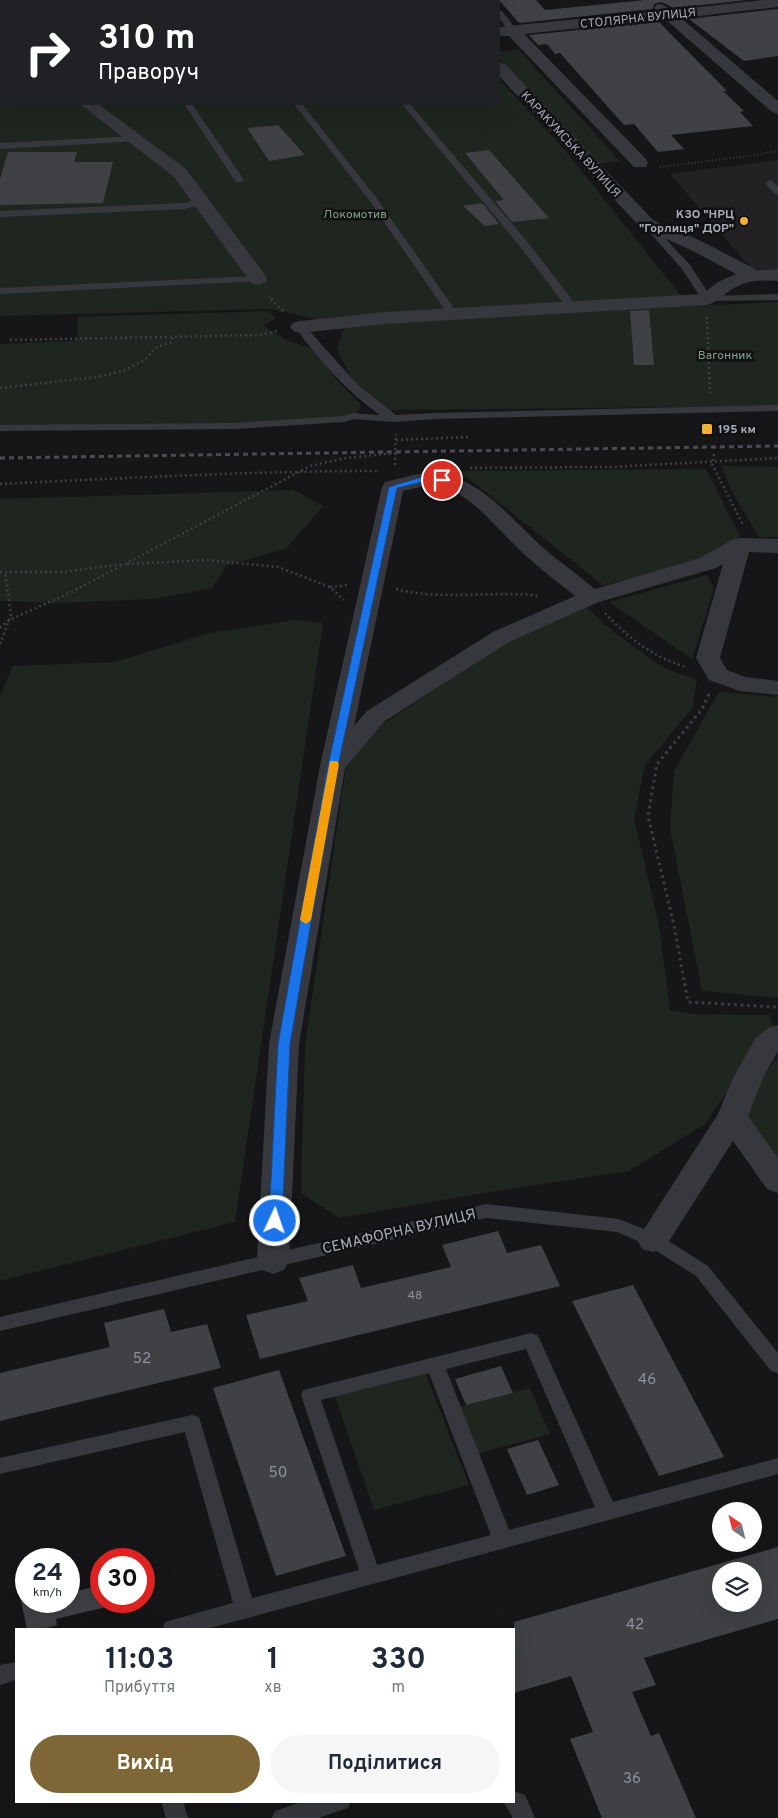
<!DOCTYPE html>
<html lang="uk">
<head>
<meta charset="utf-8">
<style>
	:root { --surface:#fff; --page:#f6f6f7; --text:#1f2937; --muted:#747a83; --accent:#7e6636 }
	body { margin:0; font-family:Overpass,sans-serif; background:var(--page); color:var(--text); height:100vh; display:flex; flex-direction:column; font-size:19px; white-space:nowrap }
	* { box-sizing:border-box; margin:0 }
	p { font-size:16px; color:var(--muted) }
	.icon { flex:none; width:28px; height:28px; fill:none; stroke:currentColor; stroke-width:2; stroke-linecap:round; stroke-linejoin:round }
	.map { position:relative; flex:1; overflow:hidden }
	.details { position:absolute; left:15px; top:1628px; width:500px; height:175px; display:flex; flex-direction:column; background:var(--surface); border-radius:0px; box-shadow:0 5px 20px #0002 }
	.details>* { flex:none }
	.top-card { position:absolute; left:0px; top:0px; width:500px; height:105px; box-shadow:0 5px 20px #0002; background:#202124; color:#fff; overflow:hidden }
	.needle { width:32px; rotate:325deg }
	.buttons { position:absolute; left:712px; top:1502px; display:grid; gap:10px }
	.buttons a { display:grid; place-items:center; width:50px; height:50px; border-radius:50%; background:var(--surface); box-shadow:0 5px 20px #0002; font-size:25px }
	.speed { position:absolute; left:15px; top:1548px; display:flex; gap:10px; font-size:25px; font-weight:700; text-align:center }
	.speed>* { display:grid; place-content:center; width:65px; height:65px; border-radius:50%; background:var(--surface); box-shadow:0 5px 20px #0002; line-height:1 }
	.speed small { font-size:12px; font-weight:400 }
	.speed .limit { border:8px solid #d22; background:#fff; color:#111 }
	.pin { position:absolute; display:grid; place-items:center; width:42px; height:42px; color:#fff; margin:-21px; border:2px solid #fff; border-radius:50%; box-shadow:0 1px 5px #0007 }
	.me { position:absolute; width:55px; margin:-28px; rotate:3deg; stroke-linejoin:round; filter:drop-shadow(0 0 4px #0008) }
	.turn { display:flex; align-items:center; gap:18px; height:105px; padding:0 15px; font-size:22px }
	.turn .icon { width:65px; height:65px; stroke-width:2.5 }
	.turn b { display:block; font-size:35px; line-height:42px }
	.eta { display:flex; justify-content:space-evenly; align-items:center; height:85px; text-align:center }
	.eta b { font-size:30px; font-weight:700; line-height:35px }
	.button { display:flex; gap:10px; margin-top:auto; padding:10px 15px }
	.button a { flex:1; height:58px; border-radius:30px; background:var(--accent); color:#fff; font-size:20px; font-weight:700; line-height:58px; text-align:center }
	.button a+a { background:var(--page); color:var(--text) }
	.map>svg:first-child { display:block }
	.built { fill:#222225 }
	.green { fill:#1e261f }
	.building { fill:#404145; fill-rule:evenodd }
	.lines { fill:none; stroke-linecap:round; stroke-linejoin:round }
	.path-far2 { stroke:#3d3f44; stroke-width:2; stroke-dasharray:1 2.5; stroke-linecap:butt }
	.path-far1 { stroke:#3d3f44; stroke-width:2.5; stroke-dasharray:2 3; stroke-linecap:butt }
	.path { stroke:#3d3f44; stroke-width:3; stroke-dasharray:2.5 4; stroke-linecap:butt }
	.lane { fill:#37383d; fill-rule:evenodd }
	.street { fill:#37383d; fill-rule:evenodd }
	.rail { stroke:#4a4c52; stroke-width:3; stroke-dasharray:5 4; stroke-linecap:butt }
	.route { fill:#1a73e8; stroke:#114b97 }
	.slow { fill:#f59e0b }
	.poi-dot { fill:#f2b134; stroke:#111113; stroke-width:2 }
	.labels { text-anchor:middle; stroke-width:5; stroke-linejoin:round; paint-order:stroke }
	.far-street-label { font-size:12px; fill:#a8adb8; stroke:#111113 }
	.far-park-label { font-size:12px; fill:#7fa381; stroke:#111113 }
	.far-poi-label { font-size:12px; font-weight:bold; fill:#a8adb8; stroke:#111113; text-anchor:end }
	.number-label { font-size:12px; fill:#8e929b }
	.street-label { font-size:15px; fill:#a8adb8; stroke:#111113 }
	.near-number-label { font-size:15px; fill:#8e929b }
</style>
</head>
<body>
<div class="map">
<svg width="778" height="1818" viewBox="0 0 778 1818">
	<rect width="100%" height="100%" fill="#161618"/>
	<path class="built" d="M778 160V269H752L670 174Z"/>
	<path class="green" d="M0 0H497L1 1V104H499V79L565 150 689 306 778 302V406L388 410 353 381 337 350 345 325 269 309 0 316Z
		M518 49 620 161 597 164 499 58V52Z
		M269 311 276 319 264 324 265 327 290 342 316 349 337 381 360 403V408L355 413 347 416 241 424 0 428V344L77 341 78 317Z
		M722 466 778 467V537H759L731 490Z
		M706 469 740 536C707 566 646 575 603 585L468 478 450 471Z
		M294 490 323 506 286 549 227 565 212 588 154 599 58 603 0 601V499Z
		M707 575 714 589 692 659 609 602Z
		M585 606 615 633 664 668 697 680 692 709 645 765 634 818 659 925 670 1010 692 1014 769 1015 773 1026 705 1124 629 1171 484 1193 339 1218 301 1193 305 1045 346 767 384 723 510 640Z
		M295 620 323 623 235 1222 0 1281V696L13 666 114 662 210 633Z
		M719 692 778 697V998L702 991 670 828 674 771Z
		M778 1056V1163L747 1120 752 1094Z
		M426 1374 469 1485 374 1510 335 1396Z
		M530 1388 550 1434 477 1454 458 1407Z"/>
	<path class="building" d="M499 0H536L545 10 645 0H747L674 8 661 2 654 4 653 9 519 23Z
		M778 9V56L744 61 689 19Z
		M659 22 727 91H723L744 111 740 112 753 126 671 135 684 149 658 152 634 124 624 125 560 53 555 54 547 44 538 45 529 35Z
		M278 125 305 155 269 161 247 128Z
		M489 150 549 218 512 222 495 201 504 200 465 153Z
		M8 152H77L74 162H113L103 203 0 205V179Z
		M482 203 499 224 485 226 463 206Z
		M649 310 654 365H634L630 311Z
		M498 1231 507 1253 541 1245 560 1286 260 1359 246 1315 308 1301 299 1278 353 1265 361 1288 451 1267 442 1245Z
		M633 1285 724 1457 659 1476 572 1301Z
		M164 1309 171 1332 207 1324 221 1368 0 1421V1373L110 1347 104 1323Z
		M501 1366 513 1393 466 1405 455 1379Z
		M279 1370 346 1556 276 1576 213 1388Z
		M538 1440 559 1485 527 1495 507 1449Z
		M778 1547V1619L644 1658 656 1685 632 1692 651 1736 659 1733 696 1818H602L570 1739 593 1732 571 1676 514 1693V1622ZM721 1571H754V1604H721Z
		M101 1585V1601H105L106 1607 56 1619 57 1625 43 1629H27L21 1601H69V1593Z"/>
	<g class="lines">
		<path class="path-far2" d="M660 167 757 155 778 150
			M269 296 273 300"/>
		<path class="path-far1" d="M271 299 285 313
			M707 317 710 393
			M10 340 258 335 278 331
			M0 388 97 377 123 371 145 360 155 348 172 342 173 336
			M396 440 468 437
			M714 454 712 464 743 525
			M395 465 396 434
			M470 468 611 467 778 458
			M0 484C126 478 252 471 378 471
			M127 564 207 560 278 567 330 587 344 600
			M0 572H62L125 564 310 466 346 458 395 453
			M330 587 348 585
			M396 589C442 601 492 590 539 596
			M605 613C628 638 653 657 686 667
			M0 628 9 620 72 592 121 566
			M0 644 11 615 5 572"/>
		<path class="path" d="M709 694 702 709 657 764 648 816 674 925 688 1002 775 1007 778 1010"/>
		<path class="lane" d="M118 0H126L127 1H119Z
			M216 0H224L225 1H217Z
			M315 0H324L325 1H316Z
			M483 0H491L492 1H484Z
			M499 11H502L516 29V33H510L499 18Z
			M0 82H1V88H0Z
			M184 104H192L244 180 242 182H236Z
			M294 104H302L375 196 458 314 457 316H449L369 200Z
			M402 104H410L530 245 576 305 577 307 576 309H568L522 249Z
			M137 136 140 137V141L0 149V143Z
			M770 180 778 186V195L775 194 765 183Z
			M202 198 205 199V203L185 209 0 217V211L184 203Z
			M647 221 650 222 690 265 710 296 778 294V300L703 301 682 269 644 226 642 224Z
			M258 276 263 279 262 281 0 294V288Z
			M300 324 304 325 358 385 396 415 435 413 778 405V411L435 419 393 422 354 419 344 422 235 429 0 431V425L235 423 343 416 353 413 380 415C347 392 318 359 295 327Z
			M486 1204 619 1219 659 1235 708 1266 778 1353V1373L771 1371 696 1276 647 1245 617 1232 486 1218 0 1331V1317Z
			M531 1333 537 1335 540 1340 613 1502 778 1458V1474L207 1629H162L165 1622 172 1620 233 1603 185 1432 0 1474V1458L192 1415 199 1417 252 1598 359 1570 301 1395 303 1390ZM526 1349 595 1507 509 1530 446 1369ZM429 1373 491 1535 377 1565 321 1400Z
			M16 1662V1680L0 1685V1665Z
			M514 1791 525 1795 535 1818H513L503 1801H514Z
			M161 1801H183L188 1818H166Z
			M304 1801H351L348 1808 318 1818H272L275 1811Z"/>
		<path class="street" d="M764 0H778V7L681 18 778 101V114L772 112 665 19 524 34 646 159 648 163 646 167H634L509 36H499V27L656 11 654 8 656 5 661 4 672 10Z
			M0 28 1 29V39L0 38Z
			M499 62 505 64 653 220 701 241 757 270 778 269V281C761 280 746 280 731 290 723 295 717 302 707 305L385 324 300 333 293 331 290 327 293 323 300 321 385 312 702 294 718 282 736 274 689 249 641 228 499 76Z
			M80 104H98L186 169 265 275 267 279 265 283 258 285 251 283 174 177Z
			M436 473C483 480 508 516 541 546 558 561 577 574 595 589L700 558 732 540 740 538 778 539V553L749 552 720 658 727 670 745 677 778 681V695L740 691 709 680 696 658 723 564 716 568 599 602 509 642 385 721 345 768 299 1044 289 1261 284 1270 273 1274 262 1270 257 1261 269 1044 320 766 382 487 385 482 418 474ZM436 485C473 493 497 530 524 554 540 569 558 582 575 596L493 632 367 711 354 726 403 491 424 486Z
			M778 1025V1051L763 1078 748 1116 778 1158V1193L767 1189 733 1141 664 1249 653 1252 642 1249 637 1240 718 1114 733 1078 755 1039 768 1028Z"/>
		<path class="rail" d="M0 458 778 446"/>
	</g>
	<path class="route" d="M422 477H442L446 480 442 482H422L397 488 338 766 290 1044 282 1221 280 1225H270L269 1221 278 1044 328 766 389 487Z"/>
	<path class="slow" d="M330 761H337L339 764 311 920 306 924 300 920Z"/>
	<g class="poi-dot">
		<circle cx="744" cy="221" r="5"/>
		<rect x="701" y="423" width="12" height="12" rx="2.5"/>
	</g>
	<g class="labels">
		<g class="far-street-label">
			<text transform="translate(638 18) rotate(-6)" y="4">СТОЛЯРНА ВУЛИЦЯ</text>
			<text transform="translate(571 144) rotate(47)" y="4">КАРАКУМСЬКА ВУЛИЦЯ</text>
		</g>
		<g class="far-park-label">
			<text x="355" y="218">Локомотив</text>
			<text x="725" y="359">Вагонник</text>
		</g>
		<g class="far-poi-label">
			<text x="734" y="218">КЗО "НРЦ<tspan x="734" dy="14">"Горлиця" ДОР"</tspan></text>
			<text x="718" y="433" text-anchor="start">195 км</text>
		</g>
		<g class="number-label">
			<text x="415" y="1299">48</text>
		</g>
		<g class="street-label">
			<text transform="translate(399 1231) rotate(-13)" y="5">СЕМАФОРНА ВУЛИЦЯ</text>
		</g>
		<g class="near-number-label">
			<text x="142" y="1363">52</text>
			<text x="647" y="1384">46</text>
			<text x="278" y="1477">50</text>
			<text x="635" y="1629">42</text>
			<text x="632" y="1783">36</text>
		</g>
	</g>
</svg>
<div class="buttons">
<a><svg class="needle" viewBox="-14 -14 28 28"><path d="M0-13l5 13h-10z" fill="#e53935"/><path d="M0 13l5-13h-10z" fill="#747a83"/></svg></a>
<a><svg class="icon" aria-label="layers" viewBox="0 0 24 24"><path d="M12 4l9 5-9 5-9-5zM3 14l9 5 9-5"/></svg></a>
</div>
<div class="speed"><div>24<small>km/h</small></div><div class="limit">30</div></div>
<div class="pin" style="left:442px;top:480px;background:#d93025"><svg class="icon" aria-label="arrive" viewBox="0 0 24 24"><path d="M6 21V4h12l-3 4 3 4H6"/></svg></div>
<svg class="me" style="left:275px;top:1221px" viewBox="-20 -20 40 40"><circle r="17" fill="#1a73e8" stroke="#fff" stroke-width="3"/><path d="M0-11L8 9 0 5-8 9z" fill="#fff"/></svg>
<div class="top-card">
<div class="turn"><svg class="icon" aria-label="right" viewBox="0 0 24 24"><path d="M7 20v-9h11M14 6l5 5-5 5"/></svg><div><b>310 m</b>Праворуч</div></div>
</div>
<section class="details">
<div class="eta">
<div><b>11:03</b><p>Прибуття</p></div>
<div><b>1</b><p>хв</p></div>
<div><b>330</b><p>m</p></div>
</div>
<div class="button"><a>Вихід</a><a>Поділитися</a></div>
</section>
</div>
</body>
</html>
